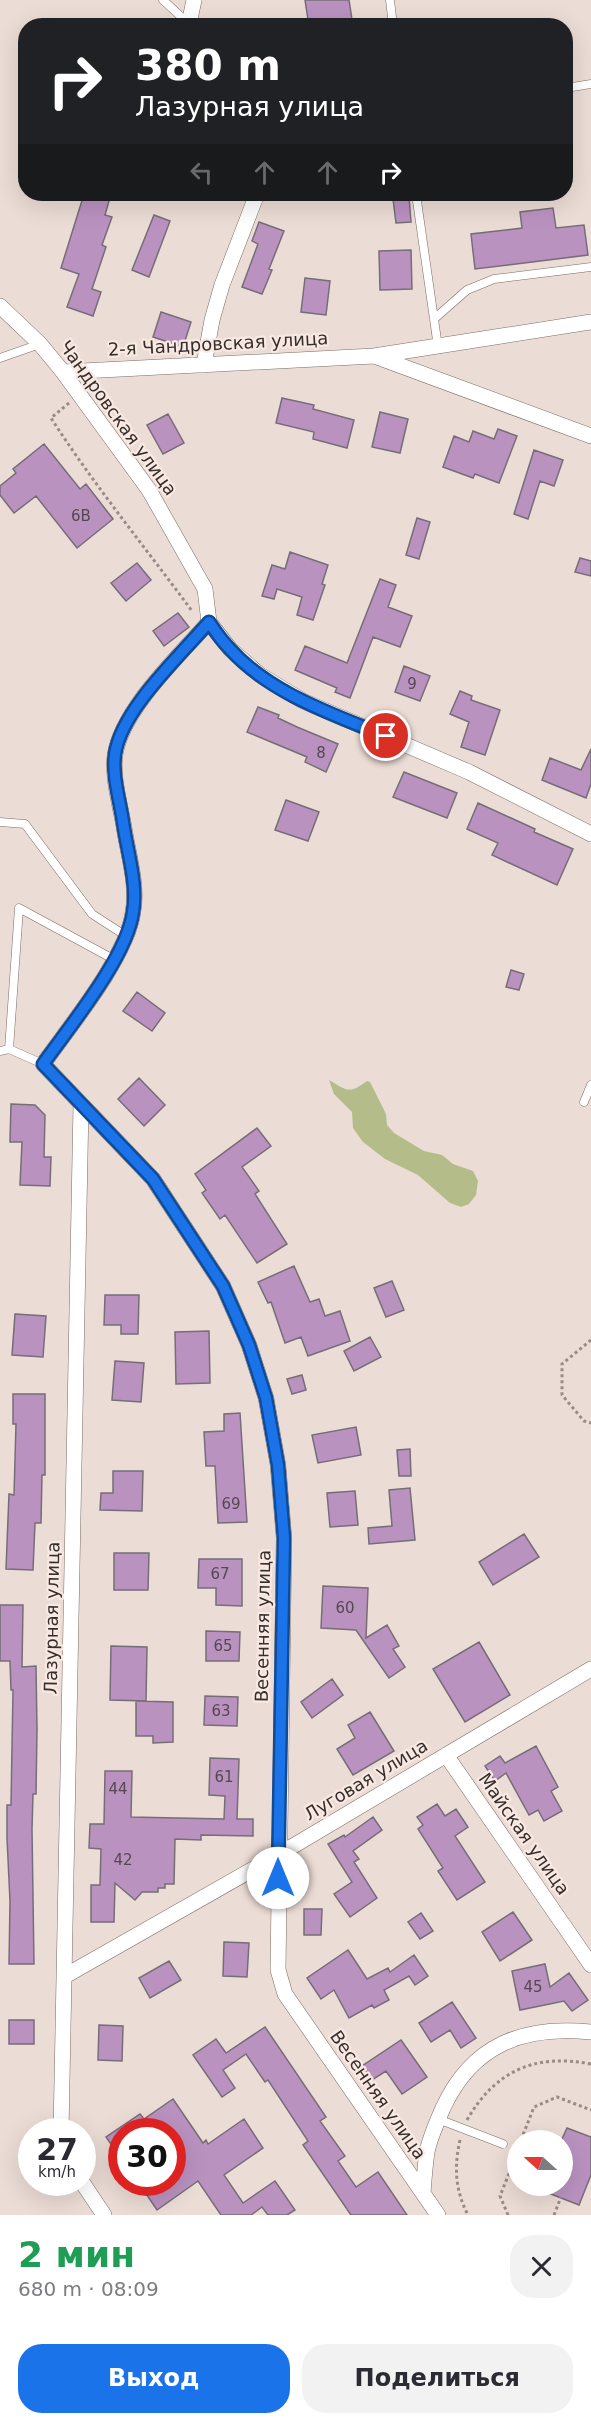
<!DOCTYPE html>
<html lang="ru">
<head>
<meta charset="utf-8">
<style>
	:root { --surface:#fff; --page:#f2f2f3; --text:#2b2b33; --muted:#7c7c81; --accent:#1a73e8 }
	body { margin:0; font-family:"DejaVu Sans",sans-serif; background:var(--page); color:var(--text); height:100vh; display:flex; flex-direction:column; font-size:22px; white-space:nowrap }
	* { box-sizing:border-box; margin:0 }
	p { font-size:20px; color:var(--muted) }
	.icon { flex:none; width:33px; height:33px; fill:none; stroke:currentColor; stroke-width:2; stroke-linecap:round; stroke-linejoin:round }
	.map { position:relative; height:2215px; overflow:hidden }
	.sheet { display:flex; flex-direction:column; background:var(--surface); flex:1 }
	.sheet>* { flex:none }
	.guide { position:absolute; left:18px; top:18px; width:555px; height:183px; border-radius:24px; box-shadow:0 6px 24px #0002; background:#202124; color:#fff; overflow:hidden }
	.needle { width:39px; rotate:291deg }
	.fabs { position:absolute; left:507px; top:2130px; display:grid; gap:12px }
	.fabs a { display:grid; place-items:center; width:66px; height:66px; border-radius:50%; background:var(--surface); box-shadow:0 6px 24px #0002; font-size:30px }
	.speed { position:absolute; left:18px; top:2118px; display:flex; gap:12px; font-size:30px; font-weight:700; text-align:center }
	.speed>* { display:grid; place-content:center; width:78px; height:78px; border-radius:50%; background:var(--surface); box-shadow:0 6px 24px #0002; line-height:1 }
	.speed small { font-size:15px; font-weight:400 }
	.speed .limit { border:9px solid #d22; background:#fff; color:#111 }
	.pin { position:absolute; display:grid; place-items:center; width:51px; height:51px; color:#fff; margin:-26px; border:3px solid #fff; border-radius:50%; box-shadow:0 2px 6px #0007 }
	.me { position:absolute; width:66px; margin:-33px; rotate:0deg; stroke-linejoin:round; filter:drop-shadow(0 0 4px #0008) }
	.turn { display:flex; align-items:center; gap:21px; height:126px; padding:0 18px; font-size:27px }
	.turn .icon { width:78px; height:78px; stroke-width:2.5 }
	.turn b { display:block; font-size:42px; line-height:51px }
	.lanes { display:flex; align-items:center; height:57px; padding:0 18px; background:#0003; justify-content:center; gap:30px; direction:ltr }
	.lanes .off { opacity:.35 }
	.round { display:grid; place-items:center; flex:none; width:63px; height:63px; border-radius:24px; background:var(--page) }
	.head { display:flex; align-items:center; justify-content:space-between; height:102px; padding:0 18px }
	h1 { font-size:36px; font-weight:700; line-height:45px; color:#1e9e55 }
	.primary-button { display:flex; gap:12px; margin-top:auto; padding:12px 18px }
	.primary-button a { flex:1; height:69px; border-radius:24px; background:var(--accent); color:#fff; font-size:24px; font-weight:700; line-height:69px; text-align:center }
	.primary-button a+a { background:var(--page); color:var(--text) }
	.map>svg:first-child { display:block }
	.green { fill:#b4bd8a }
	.building { fill:#ba92c0; stroke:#766d78; stroke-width:1.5 }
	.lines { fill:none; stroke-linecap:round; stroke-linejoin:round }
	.service-casing { stroke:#7a6d66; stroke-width:9 }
	.minor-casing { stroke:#7a6d66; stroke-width:16 }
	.path { stroke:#978c87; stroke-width:3; stroke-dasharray:3 3; stroke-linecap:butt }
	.service { stroke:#fff; stroke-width:8 }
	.minor { stroke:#fff; stroke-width:15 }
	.route-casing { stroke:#114b97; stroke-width:15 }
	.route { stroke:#1a73e8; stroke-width:10 }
	.labels { text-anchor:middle; stroke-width:4.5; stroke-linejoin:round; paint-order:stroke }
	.number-label { font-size:15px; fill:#564851 }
	.street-label { font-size:18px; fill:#352f2c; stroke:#f9e9e2 }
</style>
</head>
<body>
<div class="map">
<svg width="591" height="2215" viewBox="0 0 591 2215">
	<rect width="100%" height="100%" fill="#ebdcd5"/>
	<path class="green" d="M329 1080C347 1091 350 1094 367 1081L370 1082 386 1114 387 1125 394 1133 424 1151 442 1155 453 1164 473 1171 478 1181 476 1195 469 1204 461 1207 450 1203 418 1175 385 1159 363 1142 353 1128 352 1112 334 1094Z"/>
	<path class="building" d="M305 0H349L353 26H309Z
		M84 194H111L105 215 112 217 102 245 106 247 92 289 101 292 93 316 67 307 79 274 61 268Z
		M409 197 411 222 396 223 393 199Z
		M553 208 556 228 584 225 588 255 475 269 471 234 522 228 520 212Z
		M154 215 170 221 149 277 132 270Z
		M259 222 284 231 269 269 272 270 262 294 242 287 258 244 252 241Z
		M411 250 412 289 380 290 379 251Z
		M305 278 330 281 326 315 301 312Z
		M161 312 191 322 183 347 153 337Z
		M282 398 314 405 313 409 354 420 347 448 313 439 314 432 276 423Z
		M380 412 408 419 400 453 372 447Z
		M168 414 184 443 163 454 147 425Z
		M498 429 517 436 499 483 475 474 473 478 443 467 454 436 469 442 473 431 494 439Z
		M44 444 80 489 86 484 113 519 77 548 36 496 14 513 0 495V486L16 473 13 469Z
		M534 450 563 460 554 486 540 481 528 519 514 514Z
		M417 518 430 522 419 559 406 555Z
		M290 552 328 565 322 584 325 585 313 620 297 615 302 597 277 589 274 599 262 596 272 565 285 569Z
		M580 558 591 561V576L575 572Z
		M137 563 151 580 126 601 111 583Z
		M380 579 396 585 388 607 412 616 400 647 373 637 350 698 335 692 337 688 295 670 305 646 347 663Z
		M178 613 189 627 164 646 153 631Z
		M404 666 430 676 420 701 395 692Z
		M460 691 472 696 471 700 500 710 485 755 461 747 469 722 450 714Z
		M258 707 279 715 278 718 297 727 338 744 326 772 305 762 307 757 247 732Z
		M591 749V784L586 798 542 780 550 758 581 770Z
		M404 772 457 793 447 818 393 797Z
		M286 800 319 812 308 841 275 830Z
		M478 803 535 829 534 832 573 849 557 885 492 855 498 843 467 829Z
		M511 970 524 974 519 990 506 987Z
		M137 992 165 1013 152 1031 123 1011Z
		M139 1078 165 1105 144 1126 118 1099Z
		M11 1104 35 1105 45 1115 44 1157H51L50 1186 20 1185 22 1142H10Z
		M257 1128 271 1146 242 1167 259 1191 255 1194 287 1244 257 1263 225 1215 220 1219 202 1193 206 1190 195 1174Z
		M294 1266 310 1302 319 1299 325 1316 340 1311 350 1341 308 1356 301 1337 285 1343 271 1302 268 1303 258 1282Z
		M392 1281 404 1310 386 1317 374 1288Z
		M105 1295H139L138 1334H121V1325H104Z
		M15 1314 46 1316 43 1357 12 1355Z
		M209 1331 210 1383 176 1384 175 1332Z
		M370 1337 381 1357 354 1371 344 1351Z
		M115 1361 144 1363 141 1402 112 1400Z
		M302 1375 306 1390 292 1394 287 1379Z
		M13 1394H45V1475H42L41 1523H35L33 1570 6 1569 9 1494 14 1495 16 1424H13Z
		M240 1413 247 1522 218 1523 215 1466H206L204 1432 224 1431V1414Z
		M356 1427 361 1455 318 1463 312 1435Z
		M410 1449 411 1476H399L397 1450Z
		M113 1471H143L142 1511 100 1510 101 1493H113Z
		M410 1488 415 1540 369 1544 368 1528 392 1526 389 1490Z
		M355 1491 358 1525 330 1527 327 1493Z
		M524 1534 539 1557 493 1585 479 1562Z
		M114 1553H149L148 1590H114Z
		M199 1559H242V1606L216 1605V1588H198Z
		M323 1586 368 1588 366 1638 387 1625 399 1646 393 1649 405 1667 389 1678 356 1630 321 1628Z
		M0 1605H23L22 1667 36 1666 37 1729 36 1794H33L32 1829 34 1964H9L10 1901 7 1838V1805H11L13 1690H11L10 1661H0Z
		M206 1631 240 1632 239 1661H206Z
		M479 1642 510 1695 465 1722 433 1669Z
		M111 1646 147 1647 146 1701 110 1700Z
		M332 1679 343 1695 312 1718 301 1702Z
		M205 1696 238 1697 237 1726 204 1725Z
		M136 1701 173 1702V1742L153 1743V1736H136Z
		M370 1712 394 1751 353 1775 337 1749 355 1738 348 1725Z
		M536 1746 558 1787 551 1791 562 1811 544 1821 538 1810 529 1815 506 1773 495 1781 485 1766 500 1756 505 1763Z
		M210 1758 239 1759 237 1819H253V1836L201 1835V1840L175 1839 174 1884H165V1888H158V1892H142L135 1900 115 1883 114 1922H91V1885H100L101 1849 89 1848 90 1824H104L105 1771H132L131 1817 224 1819 225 1796 209 1795Z
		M437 1804 445 1816 456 1809 468 1827 455 1836 485 1882 457 1900 438 1871 443 1868 418 1829 423 1825 417 1817Z
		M373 1817 382 1830 353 1851 359 1859 354 1862 377 1898 350 1917 334 1894 352 1882 328 1844 344 1835 345 1837Z
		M304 1909H322L321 1935H304Z
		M513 1912 532 1940 500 1961 482 1932Z
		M421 1913 433 1931 420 1939 408 1922Z
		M224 1942 249 1943 247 1977 223 1976Z
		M348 1950 367 1979 388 1968 390 1972 414 1955 428 1976 415 1985 409 1976 384 1990 389 2000 374 2008 372 2005 349 2018 334 1990 321 1999 307 1978Z
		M169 1961 181 1980 150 1998 139 1978Z
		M545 1964 550 1987 569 1973 588 2000 572 2011 564 2001 520 2010 512 1971Z
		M452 2002 476 2038 461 2048 450 2030 431 2042 419 2023Z
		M9 2020H34V2044H9Z
		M99 2025 123 2026 122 2061 98 2060Z
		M265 2027 326 2117 320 2121 345 2156 338 2161 356 2187 378 2172 407 2215H351L303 2145 308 2141 268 2080 265 2082 246 2054 223 2070 235 2088 222 2097 193 2055 216 2039 226 2053Z
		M401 2040 427 2077 402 2094 386 2071 372 2080 362 2066Z
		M173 2099 203 2143 206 2140 208 2144 244 2119 263 2148 224 2175 243 2203 275 2181 295 2210 287 2215H268L262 2207 251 2215H221L198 2181 157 2210 138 2182H172V2132H122V2160L106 2137 140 2114 144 2119Z
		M567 2128 591 2137V2175L579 2205 533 2187 562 2186V2139Z"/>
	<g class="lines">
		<defs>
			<path id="service" d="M163 0 189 24
				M390 0 393 26
				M566 88 591 84
				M416 194 438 347
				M434 319 467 290 494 279 591 267
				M0 358 40 344
				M0 822 25 824 92 914 126 936
				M0 1051 9 1049
				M43 1064 9 1049 19 908 115 960
				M584 1102 591 1085
				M438 2119 503 2144"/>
			<path id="minor" d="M190 26 189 24 194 0
				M0 306 40 344 63 372 149 490 205 589 209 622 230 649 260 675 303 701 469 772 591 834
				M377 357 591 436
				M204 365 212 320 222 285 257 194
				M63 372 374 356 591 322
				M209 622C179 656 122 709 115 755 112 777 120 804 124 827 128 854 138 885 133 912 127 957 70 1026 43 1064L153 1179 223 1286 249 1345 266 1398 278 1465 284 1538 278 1970 285 1994 438 2215
				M446 1755 591 1965
				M65 1976 278 1855 591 1669
				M61 2132 81 1105
				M82 2182 104 2215
				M423 2193C424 2180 425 2165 427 2152 430 2137 437 2122 443 2108 472 2045 523 2025 591 2032"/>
		</defs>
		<use href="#service" class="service-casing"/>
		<use href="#minor" class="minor-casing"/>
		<path class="path" d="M69 403 51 418C94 485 145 547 192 611
			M591 1340 562 1364V1395L584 1421 591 1423
			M467 2120C495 2071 535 2053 591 2064
			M460 2140C454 2167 455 2190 468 2215
			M521 2140 534 2107 557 2097 591 2110
			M508 2215 500 2196 518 2151
			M554 2215 561 2197"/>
		<use href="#service" class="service"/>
		<use href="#minor" class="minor"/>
	</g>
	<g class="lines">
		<defs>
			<path id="route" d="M278 1878 284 1538 278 1465 266 1398 249 1345 223 1286 153 1179 43 1064C70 1026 127 957 133 912 138 884 127 851 123 822 120 801 112 776 115 754 122 709 179 657 209 622 215 631 221 640 229 648 269 693 332 714 386 736"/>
		</defs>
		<use href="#route" class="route-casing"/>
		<use href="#route" class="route"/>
	</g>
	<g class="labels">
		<g class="number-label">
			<text x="81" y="521">6В</text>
			<text x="412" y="689">9</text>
			<text x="321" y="758">8</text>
			<text x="231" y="1509">69</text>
			<text x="220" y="1579">67</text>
			<text x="345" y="1613">60</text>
			<text x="223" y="1651">65</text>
			<text x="221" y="1716">63</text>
			<text x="224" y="1782">61</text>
			<text x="118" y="1794">44</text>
			<text x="123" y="1865">42</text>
			<text x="533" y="1992">45</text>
		</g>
		<g class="street-label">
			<text transform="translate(218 344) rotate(-3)" y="6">2-я Чандровская улица</text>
			<text transform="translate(118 418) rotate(54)" y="6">Чандровская улица</text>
			<text transform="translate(52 1618) rotate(-89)" y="6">Лазурная улица</text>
			<text transform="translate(263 1626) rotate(-89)" y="6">Весенняя улица</text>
			<text transform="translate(366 1780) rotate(-31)" y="6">Луговая улица</text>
			<text transform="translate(524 1834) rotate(55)" y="6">Майская улица</text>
			<text transform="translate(378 2095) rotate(55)" y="6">Весенняя улица</text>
		</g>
	</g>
</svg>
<div class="fabs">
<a><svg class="needle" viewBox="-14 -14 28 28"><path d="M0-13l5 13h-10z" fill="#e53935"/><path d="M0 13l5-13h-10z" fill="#7c7c81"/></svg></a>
</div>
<div class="speed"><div>27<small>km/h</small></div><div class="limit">30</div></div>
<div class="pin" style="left:386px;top:736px;background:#d93025"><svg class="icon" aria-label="arrive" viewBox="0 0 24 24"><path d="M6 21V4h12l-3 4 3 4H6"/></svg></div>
<svg class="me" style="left:278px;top:1878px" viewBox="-20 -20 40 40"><circle r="19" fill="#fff"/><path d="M0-13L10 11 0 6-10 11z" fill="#1a73e8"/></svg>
<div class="guide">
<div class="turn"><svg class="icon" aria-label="right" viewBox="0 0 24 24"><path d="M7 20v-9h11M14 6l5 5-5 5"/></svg><div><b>380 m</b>Лазурная улица</div></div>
<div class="lanes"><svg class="icon off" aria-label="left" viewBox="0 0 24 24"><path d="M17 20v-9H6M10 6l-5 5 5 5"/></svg><svg class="icon off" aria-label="ahead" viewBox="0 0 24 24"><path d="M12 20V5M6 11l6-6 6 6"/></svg><svg class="icon off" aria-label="ahead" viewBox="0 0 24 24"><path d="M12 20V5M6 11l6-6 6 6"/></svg><svg class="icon" aria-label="right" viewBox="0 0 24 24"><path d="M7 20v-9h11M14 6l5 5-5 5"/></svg></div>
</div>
</div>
<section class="sheet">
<div class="head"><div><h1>2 мин</h1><p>680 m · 08:09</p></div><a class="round"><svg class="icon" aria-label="close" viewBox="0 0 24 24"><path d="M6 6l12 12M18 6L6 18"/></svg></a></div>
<div class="primary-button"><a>Выход</a><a>Поделиться</a></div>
</section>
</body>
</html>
